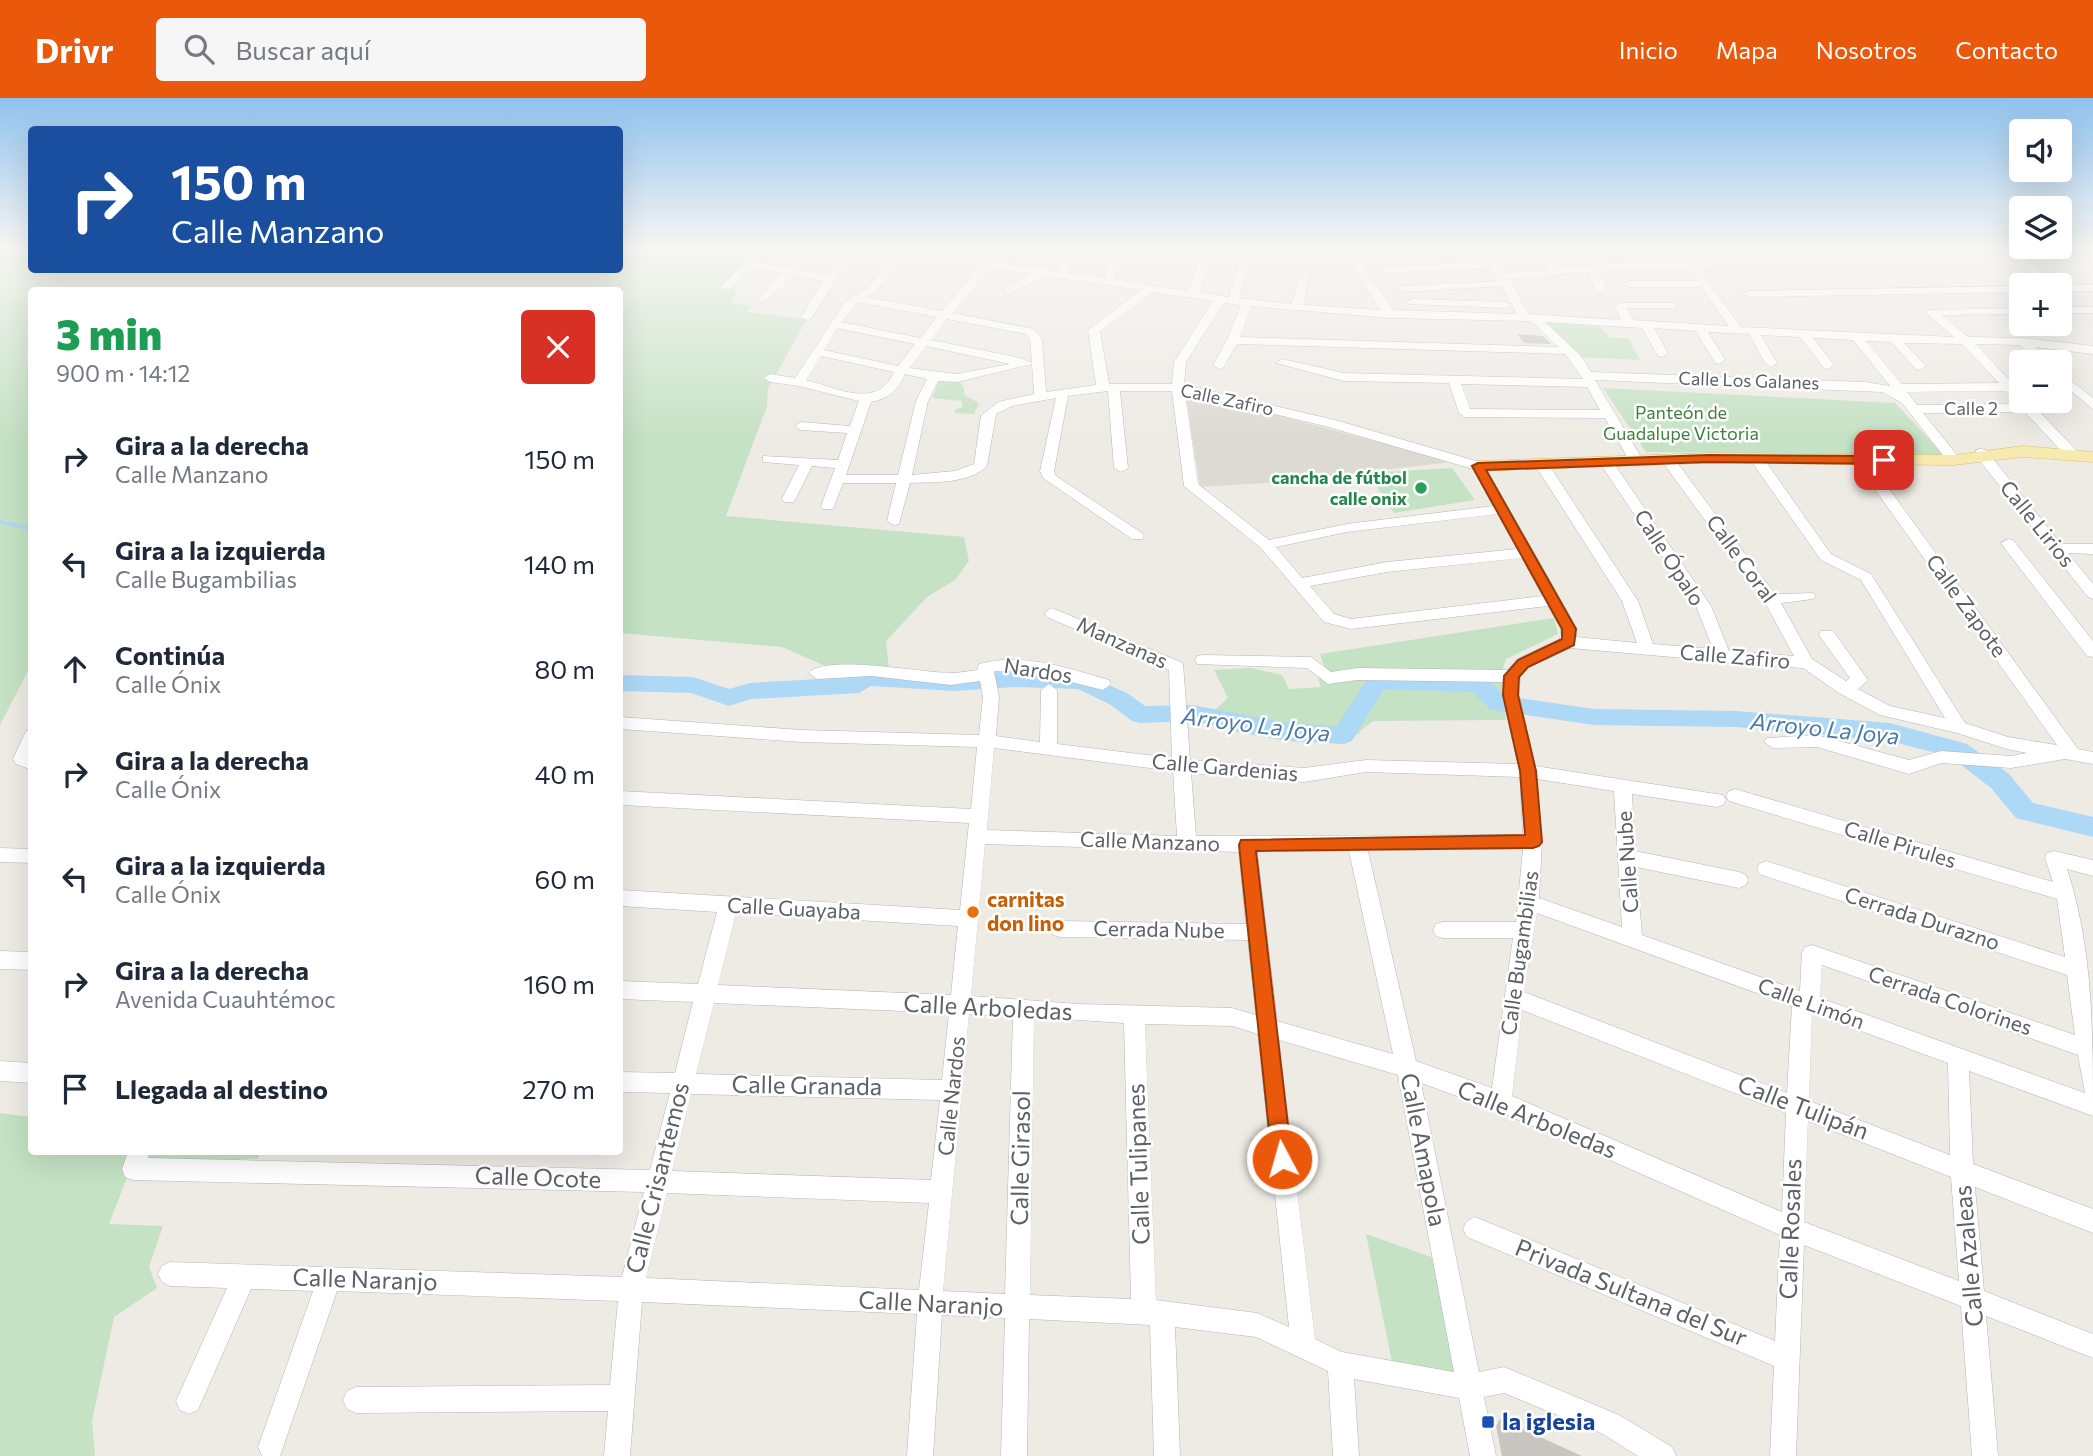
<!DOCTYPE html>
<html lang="es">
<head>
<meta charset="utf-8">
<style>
	:root { --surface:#fff; --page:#f6f6f7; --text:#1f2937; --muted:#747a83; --accent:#ea580c }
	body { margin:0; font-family:Commissioner,sans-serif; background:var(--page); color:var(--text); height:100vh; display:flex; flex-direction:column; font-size:26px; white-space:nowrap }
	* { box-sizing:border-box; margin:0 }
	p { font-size:23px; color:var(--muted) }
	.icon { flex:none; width:38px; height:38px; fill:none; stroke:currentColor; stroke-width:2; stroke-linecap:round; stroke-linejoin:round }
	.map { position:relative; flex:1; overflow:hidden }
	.sheet { position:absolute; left:28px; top:189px; width:595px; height:868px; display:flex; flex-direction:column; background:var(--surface); border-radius:7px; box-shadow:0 7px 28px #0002 }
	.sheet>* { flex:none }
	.banner { position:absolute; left:28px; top:28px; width:595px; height:147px; border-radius:7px; box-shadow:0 7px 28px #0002; background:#1a4fa0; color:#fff; overflow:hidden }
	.buttons { position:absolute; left:2009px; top:21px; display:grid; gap:14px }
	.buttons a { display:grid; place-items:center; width:63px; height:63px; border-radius:7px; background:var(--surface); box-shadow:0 7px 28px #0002; font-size:35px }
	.pin { position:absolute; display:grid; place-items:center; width:60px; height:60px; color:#fff; margin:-30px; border-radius:14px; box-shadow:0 4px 10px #0006 }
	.me { position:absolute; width:77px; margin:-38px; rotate:354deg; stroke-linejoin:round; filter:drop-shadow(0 0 5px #0008) }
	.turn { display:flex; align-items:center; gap:24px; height:147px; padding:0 28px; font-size:32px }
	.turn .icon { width:91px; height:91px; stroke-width:2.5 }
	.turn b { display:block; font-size:49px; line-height:60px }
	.round { display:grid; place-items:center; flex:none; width:74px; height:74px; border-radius:7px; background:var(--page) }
	.head { display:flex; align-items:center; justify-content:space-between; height:119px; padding:0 28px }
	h1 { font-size:42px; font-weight:800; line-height:52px; color:#1e9e55 }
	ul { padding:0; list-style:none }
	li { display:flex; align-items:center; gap:21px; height:105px; padding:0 28px }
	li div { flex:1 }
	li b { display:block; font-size:26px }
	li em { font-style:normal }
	header { display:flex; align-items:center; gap:42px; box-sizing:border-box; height:98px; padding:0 35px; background:var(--accent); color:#fff }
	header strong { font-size:33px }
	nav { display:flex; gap:38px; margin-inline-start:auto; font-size:24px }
	.search { width:490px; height:63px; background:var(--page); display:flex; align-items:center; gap:18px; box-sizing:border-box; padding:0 24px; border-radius:7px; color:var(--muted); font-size:26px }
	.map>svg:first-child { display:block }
	.education { fill:#dddad3 }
	.green { fill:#c5e2c4 }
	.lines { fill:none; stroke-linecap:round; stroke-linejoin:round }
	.stream { stroke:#add8f6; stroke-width:3.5 }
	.river { fill:#add8f6; fill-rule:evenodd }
	.building { fill:#c9c6c2 }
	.minor-casing { stroke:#b2b5b8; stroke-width:1 }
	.major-casing { stroke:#e2be69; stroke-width:1 }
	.minor { fill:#fff; fill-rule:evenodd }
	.major { fill:#f6eab1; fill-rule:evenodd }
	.route { fill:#ea580c; stroke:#983908; stroke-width:2 }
	.leisure-dot { fill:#2e9e5b; stroke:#fff; stroke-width:2.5 }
	.food-dot { fill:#e8710a; stroke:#fff; stroke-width:2.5 }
	.transit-dot { fill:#1a4fb4; stroke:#fff; stroke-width:2.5 }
	.labels { text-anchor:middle; stroke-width:5; stroke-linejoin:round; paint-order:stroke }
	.far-street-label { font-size:18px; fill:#5d6064; stroke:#fff }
	.far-park-label { font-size:18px; fill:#3f8140; stroke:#fff }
	.far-leisure-label { font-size:18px; font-weight:bold; fill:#27864d; stroke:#fff; text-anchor:end }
	.street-label { font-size:21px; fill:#5d6064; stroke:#fff }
	.food-label { font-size:21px; font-weight:bold; fill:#c56008; stroke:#fff; text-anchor:start }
	.water-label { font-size:23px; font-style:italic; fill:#4c79a6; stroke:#fff }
	.near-street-label { font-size:24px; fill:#5d6064; stroke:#fff }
	.near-transit-label { font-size:24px; font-weight:bold; fill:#164399; stroke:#fff; text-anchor:start }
</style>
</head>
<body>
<header>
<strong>Drivr</strong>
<div class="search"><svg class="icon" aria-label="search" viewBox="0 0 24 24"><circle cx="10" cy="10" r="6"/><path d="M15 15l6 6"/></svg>Buscar aquí</div>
<nav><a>Inicio</a><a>Mapa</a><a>Nosotros</a><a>Contacto</a></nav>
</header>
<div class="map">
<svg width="2093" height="1358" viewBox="0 0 2093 1358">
	<rect width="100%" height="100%" fill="#eeebe5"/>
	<path class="education" d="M1185 294 1265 314 1452 364 1279 384 1200 389Z"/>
	<path class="green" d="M0 151H31L32 172H620V151H756L744 157 734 193 737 194 731 205 751 208 747 214 807 221 768 291 767 308 726 418 964 439 969 463 955 482 927 499 886 543 890 581 862 584 782 549 620 535V192H32L31 567 0 627Z
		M1545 224 1601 229 1610 240H1628L1640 262 1579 259Z
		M939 283H959L964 290V297L979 305 974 316 955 315V311L962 310V303L932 300Z
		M1603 290 1895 305 1944 357 1646 354Z
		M1452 370 1475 402 1394 415 1368 375Z
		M1554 520 1558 536 1506 561 1501 577 1506 622 1373 623 1359 634 1361 636 1287 643 1236 634 1209 622 1216 611 1228 600 1214 572 1251 570 1282 577 1289 591 1321 589 1315 571H1325L1320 556Z
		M0 1015 31 1019 32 1054H137L109 1126 163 1128 149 1169 157 1190 114 1219 92 1323 95 1358H0Z
		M150 1054H260L258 1061 144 1065Z
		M1366 1136 1442 1163 1468 1296 1392 1264Z"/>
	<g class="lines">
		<path class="stream" d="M0 424 32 431"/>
		<path class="river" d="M866 572 954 577 1015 573 1081 575 1127 595 1145 608 1192 607 1288 625 1337 628 1370 577 1378 575 1478 578 1486 580 1505 598 1594 611 1735 613 1890 625 1967 646 2009 676 2033 705 2093 719V739L2016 720 1991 690 1951 659 1890 643 1735 629 1594 627 1498 613 1490 611 1472 594 1384 591 1352 643 1344 646 1288 643 1192 623 1140 625 1132 623 1111 607 1078 591 1015 589 954 593 871 588 859 595 751 601 729 608 691 595 620 593V577L693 579 729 591 750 585 853 579Z"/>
	</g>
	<path class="building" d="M1517 236 1543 238 1551 246 1524 245Z
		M1500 1321 1582 1358H1502L1496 1328Z"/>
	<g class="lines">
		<defs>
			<path id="minor" d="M758 151H769L757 164 788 170 804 151H814L798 172 827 177 851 151H882L996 164 1008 151H1018L1006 165 1057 173 1068 151H1078L1067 175 1104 180 1117 151H1127L1114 182 1188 193 1204 151H1214L1199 194 1229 199 1243 151H1253L1239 200 1292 206 1299 181 1304 178 1309 181 1303 207 1381 212 1341 151H1351L1393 212 1517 216 1502 188 1403 194 1397 191 1403 188 1500 183 1489 169 1388 175 1383 172 1388 169 1485 164 1474 151H1485L1506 175 1549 172 1530 151H1541L1561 171 1595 167 1576 151H1587L1607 166 1682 163 1674 151H1684L1693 162 2093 155V161L2028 162 2042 177 2037 180 2016 163 1697 169 1741 229 1954 239 1927 216V212L2021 210V216L1942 217 1968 239 2023 240 2093 248V256L2035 249 2051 264H2038L2020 247 1976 246 2021 295V303H2029L2076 352V358H2066L2025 314 1923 315 1961 362 1954 366 1949 365 1902 305 1882 294 1595 282 1644 364 1637 368 1630 364 1605 320 1465 319 1459 315 1449 285 1344 283 1276 265 1282 261 1344 275 1583 281 1565 256 1237 246 1223 270 1219 271 1213 267 1227 242 1241 207 1224 205 1186 264 1184 287 1335 322 1483 365 1577 531 1576 539 1637 545 1622 503 1535 367 1537 364H1547L1638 503 1653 546 1713 551 1696 508 1599 364 1601 361H1611L1711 508 1729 553 1794 558 1764 503 1661 362 1663 359H1673L1775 496 1813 495 1816 498 1813 501 1781 505 1812 561 1846 583 1850 580 1819 537 1821 533H1833L1868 582 1858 591 1890 608 1945 620 1861 482 1821 462 1749 360 1751 357H1761L1831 456 1871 476 1965 625 2008 639 2057 647 1854 362 1856 359H1866L2078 651 2093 654V666L2065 661 2011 670 1941 665 1909 676 1817 649 1773 650 1764 644 1767 640 1817 637 1909 662 1941 653 2011 658 2027 655 2007 651 1957 635 1880 617 1839 595 1803 570 1724 565 1718 563 1570 550 1529 569 1520 579 1519 597 1535 668 1723 697 1726 702 1723 707 1717 709 1632 696 1635 753 1739 774 1746 777 1748 782 1746 787 1739 790 1636 769 1642 837 1800 893 1802 855 1805 849 1812 847 2075 937 2067 877 1759 776 1757 771 1759 766 1766 763 2065 859 2057 801 1729 703 1726 698 1729 693 1735 691 2053 784 2045 760 2047 755 2054 753 2093 762V778L2067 771C2093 850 2093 935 2093 1018L1969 973 1973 1066 2093 1111V1135L1975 1089 1984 1193 2093 1236V1260L1986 1218 1998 1358H1972L1961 1208 1804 1147 1796 1358H1770L1774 1268 1467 1139 1463 1131 1467 1123 1475 1119 1775 1243 1780 1137 1496 1012 1421 985 1479 1274 1504 1269 1619 1317 1672 1349 1676 1358H1638L1601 1335 1504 1295 1484 1299 1496 1358H1470L1459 1300 1354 1281 1359 1358H1333L1328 1273 1256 1239 1175 1229 1180 1358H1154L1150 1227 1029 1221 1027 1358H1001L1005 1220 942 1217 933 1358H907L917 1216 642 1204 630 1358H604L608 1313 356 1315 347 1311 343 1302 347 1293 356 1289 610 1287 618 1203 337 1193 280 1358H262L258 1349 313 1193 251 1191 198 1312 189 1316 180 1312 176 1303 227 1190 170 1188 162 1184 158 1176 162 1168 170 1164 622 1179 644 1094 133 1082 125 1079 122 1071 128 1054H150L148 1060 650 1072 670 995 620 994V974L675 975 693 904 620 901V883L698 886 717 814 620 808V792L960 812 969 725 620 707V693L971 711 977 649 802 644 620 631V619L802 632 979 637 983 599 980 583 951 587 871 578 817 581 809 575C824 556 925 575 950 575 959 575 968 573 977 572L979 566C1022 554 1067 570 1109 582L1111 586 1103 592 1027 573H994L999 599 996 638 1040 644 1041 592 1049 586 1057 592V646L1172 660 1169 572 1047 519 1044 515 1052 510 1183 565 1190 662 1304 670 1366 662 1518 666 1503 597 1504 584 1357 582 1328 586 1307 570 1197 566 1195 562 1197 558 1203 557 1311 559 1331 574 1357 570 1508 572 1517 561 1560 541 1561 531 1548 508 1351 531 1324 524 1261 450 1184 388 1172 293H1120L1128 370 1121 374 1114 370 1108 293 1068 298 1054 373 1056 378 1142 435 1144 438 1142 441H1132L1043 380 1040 373 1056 300 1012 308 996 316 987 368C969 386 933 384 910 385L899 426 894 427 887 423 896 385H843L833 411H823L821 408 835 370 812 368 794 404H784L782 401 799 367 763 364V358L838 362 847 335 801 332 795 328 801 324 850 328 859 303 799 288 770 284 764 280 770 276 795 280 845 204 867 190 895 159 860 155 835 183 811 221 807 222 801 219 823 183 793 177 784 188 763 204 757 201 783 175 752 169 730 192 720 190ZM905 160 980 168 942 213 866 199 875 194ZM1687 169 1697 183H1629L1623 186 1629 189H1701L1729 228 1633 222 1627 210H1676V206L1672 205H1619L1615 209 1621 222 1528 216 1510 181 1589 174 1594 191 1600 194 1606 191 1600 173ZM991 170 1032 176 1005 191V195L1009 196 1045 178 1141 192 1088 232 1096 287 1046 294 1042 241 1034 231 952 215ZM1153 194 1213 203 1174 264 1172 286H1109L1100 233ZM858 204 937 219 920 240 841 224ZM1251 208 1390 220 1531 223 1558 249 1240 239ZM947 221 1026 236 1030 241 1032 265 1020 260 931 242ZM1545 224 1642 230 1658 258 1662 259 1668 255 1654 230 1696 233 1715 265 1719 266 1725 262 1708 234 1749 236 1765 265 1771 269 1777 265 1761 237 1800 239 1824 270 1828 271 1834 267 1813 240 1853 242 1890 288 1865 284 1591 274 1581 258ZM837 230 915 246 898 268 824 252ZM1866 243 1891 244 1916 271 1920 272 1926 268 1904 245 1962 246 1999 285 1901 286ZM926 248 1010 266 957 276 909 270ZM821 258 894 274C878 312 837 290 806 282ZM1032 266 1034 296 998 304 981 318 974 366 955 373 912 377 928 303 938 283 957 284ZM905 276 927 281 916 303 898 377H846L871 304C888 301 899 292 905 276ZM1461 286 1587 289 1600 312 1470 311ZM2006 293 2018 306 1917 307 1907 294ZM1185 295 1325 328 1473 371 1493 408 1347 426 1269 442 1198 386ZM1498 416 1517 451 1387 464 1302 480 1276 449 1347 434ZM1522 460 1543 498 1351 521 1334 516 1310 488 1387 474ZM994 650 1173 673 1177 738 987 732ZM1366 674 1520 679 1523 737 1196 738 1191 675 1304 684ZM1537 681 1614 693 1622 829 1539 800 1542 744ZM985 746 1239 754 1246 826 1060 823 1053 825 1050 831 1053 837 1060 839 1248 842 1256 917 1232 910 1078 906 971 898ZM1523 751 1516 824H1443L1436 826 1433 832 1436 838 1443 840H1513L1492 990 1416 963 1368 753ZM1349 753 1393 956 1277 923 1257 754ZM736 815 958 828 951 897 718 887ZM1537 815 1792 908 1787 995 1524 894ZM1822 867 2078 957 2085 995 1820 900ZM714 905 949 915 942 982 696 976ZM1522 912 1786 1015 1782 1114 1512 998ZM1812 915 1948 965 1950 1057 1809 1003ZM969 916 1013 918 1005 1196 943 1193ZM1034 919 1124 925 1131 1201 1030 1197ZM1145 926 1232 928 1258 936 1289 1229 1257 1215 1156 1202ZM1279 942 1398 977 1454 1274 1342 1254 1315 1241ZM691 996 940 1002 931 1082 672 1073ZM1808 1023 1951 1079 1959 1183 1804 1124ZM667 1095 929 1105 919 1192 646 1180Z
				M2058 187H2093V193H2060Z
				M2021 188V194L1749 199 1743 196 1749 193Z
				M1413 201 1506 204 1512 207 1506 210 1409 206 1407 204Z
				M2060 209H2093V215H2060Z
				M2060 274 2093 300V311L2060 284Z
				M1981 351 1986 352 2061 446H2093V456L2068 455 2093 486V501L2088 499 1976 358V352Z
				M2008 441 2013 442 2093 543V559L2087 558 2003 448 2001 445Z
				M32 631V672L16 666 13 661 26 633Z
				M0 750 32 751V765L0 764Z
				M0 853 32 854V872L0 871Z
				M0 963 32 965V985L0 983Z"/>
			<path id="major" d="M2023 348 2093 354V364L2023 359 1954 367 1709 365 1478 373 1469 368 1478 363 1709 355 1954 357Z"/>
		</defs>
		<use href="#minor" class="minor-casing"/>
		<use href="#major" class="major-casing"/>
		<use href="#minor" class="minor"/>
		<use href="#major" class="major"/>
	</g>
	<linearGradient id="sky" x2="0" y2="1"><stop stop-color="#90c2ee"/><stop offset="0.44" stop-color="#f7f6f3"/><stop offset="1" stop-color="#f7f6f3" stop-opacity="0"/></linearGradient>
	<rect width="2093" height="341" fill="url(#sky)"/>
	<path class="route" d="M1709 357 1884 358 1890 362 1884 366 1709 364 1486 372 1576 531 1574 547 1528 569 1519 579 1518 597 1536 673 1542 744 1539 748 1533 750 1256 753 1292 1061 1289 1068 1282 1071 1275 1068 1272 1061 1239 747 1241 742 1525 737 1520 673 1503 597 1504 578 1518 562 1562 541V531L1472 368 1478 365Z"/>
	<circle class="leisure-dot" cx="1421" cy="390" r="7"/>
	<circle class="food-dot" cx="973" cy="814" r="7"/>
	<rect class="transit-dot" x="1481" y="1317" width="14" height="14" rx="3.5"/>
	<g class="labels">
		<g class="far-street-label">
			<text transform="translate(1749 283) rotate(2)" y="6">Calle Los Galanes</text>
			<text transform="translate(1227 302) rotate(12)" y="6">Calle Zafiro</text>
			<text x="1971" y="317">Calle 2</text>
		</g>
		<g class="far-park-label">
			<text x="1681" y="321">Panteón de<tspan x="1681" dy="21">Guadalupe Victoria</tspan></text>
		</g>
		<g class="far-leisure-label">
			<text x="1407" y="386">cancha de fútbol<tspan x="1407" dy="21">calle onix</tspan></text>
		</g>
		<g class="street-label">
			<text transform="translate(2037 426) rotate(51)" y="7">Calle Lirios</text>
			<text transform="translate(1669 460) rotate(57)" y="7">Calle Ópalo</text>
			<text transform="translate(1741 461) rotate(54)" y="7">Calle Coral</text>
			<text transform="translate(1966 508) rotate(54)" y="7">Calle Zapote</text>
			<text transform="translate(1122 545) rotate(24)" y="7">Manzanas</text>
			<text transform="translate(1735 559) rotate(5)" y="7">Calle Zafiro</text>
			<text transform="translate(1038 573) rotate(9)" y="7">Nardos</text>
			<text transform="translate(1225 670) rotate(5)" y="7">Calle Gardenias</text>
			<text transform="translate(1150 744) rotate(2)" y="7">Calle Manzano</text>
			<text transform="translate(1900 747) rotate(17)" y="7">Calle Pirules</text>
			<text transform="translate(1628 764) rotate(-94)" y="7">Calle Nube</text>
			<text transform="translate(794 811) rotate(3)" y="7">Calle Guayaba</text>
			<text transform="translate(1922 821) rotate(18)" y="7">Cerrada Durazno</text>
			<text transform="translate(1159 832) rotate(1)" y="7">Cerrada Nube</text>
			<text transform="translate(1520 855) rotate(-82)" y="7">Calle Bugambilias</text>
			<text transform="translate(1950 903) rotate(19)" y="7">Cerrada Colorines</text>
			<text transform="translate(1811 906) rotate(20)" y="7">Calle Limón</text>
			<text transform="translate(952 998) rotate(-84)" y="7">Calle Nardos</text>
		</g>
		<g class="food-label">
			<text x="987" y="809">carnitas<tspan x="987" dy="24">don lino</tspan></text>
		</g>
		<g class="water-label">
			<text transform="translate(1256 627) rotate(7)" y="8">Arroyo La Joya</text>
			<text transform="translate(1825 631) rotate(6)" y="8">Arroyo La Joya</text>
		</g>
		<g class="near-street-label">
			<text transform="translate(988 910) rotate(3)" y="8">Calle Arboledas</text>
			<text transform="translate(807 988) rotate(1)" y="8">Calle Granada</text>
			<text transform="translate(1803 1010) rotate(21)" y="8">Calle Tulipán</text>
			<text transform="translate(1537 1022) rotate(22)" y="8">Calle Arboledas</text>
			<text transform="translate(1423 1052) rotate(79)" y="8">Calle Amapola</text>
			<text transform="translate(1021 1060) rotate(-89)" y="8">Calle Girasol</text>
			<text transform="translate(1139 1066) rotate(-92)" y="8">Calle Tulipanes</text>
			<text transform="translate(538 1080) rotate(2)" y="8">Calle Ocote</text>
			<text transform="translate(658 1080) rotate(-76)" y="8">Calle Crisantemos</text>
			<text transform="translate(1791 1131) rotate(-88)" y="8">Calle Rosales</text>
			<text transform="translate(1969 1158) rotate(-95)" y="8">Calle Azaleas</text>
			<text transform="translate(365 1182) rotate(2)" y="8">Calle Naranjo</text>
			<text transform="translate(1631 1195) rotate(22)" y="8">Privada Sultana del Sur</text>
			<text transform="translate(931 1206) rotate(3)" y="8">Calle Naranjo</text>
		</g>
		<g class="near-transit-label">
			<text x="1502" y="1332">la iglesia</text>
		</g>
	</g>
</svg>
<div class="buttons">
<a><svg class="icon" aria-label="sound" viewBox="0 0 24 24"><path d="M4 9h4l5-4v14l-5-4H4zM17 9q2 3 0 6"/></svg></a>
<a><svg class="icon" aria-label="layers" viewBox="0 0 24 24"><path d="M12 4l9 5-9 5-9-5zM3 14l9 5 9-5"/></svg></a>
<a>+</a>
<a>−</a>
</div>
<div class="pin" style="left:1884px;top:362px;background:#d93025"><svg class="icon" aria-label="arrive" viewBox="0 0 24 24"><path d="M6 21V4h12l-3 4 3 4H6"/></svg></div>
<svg class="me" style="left:1282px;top:1061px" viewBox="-20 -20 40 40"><circle r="17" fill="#ea580c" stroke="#fff" stroke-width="3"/><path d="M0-11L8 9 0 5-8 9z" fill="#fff"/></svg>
<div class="banner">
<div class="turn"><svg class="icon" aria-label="right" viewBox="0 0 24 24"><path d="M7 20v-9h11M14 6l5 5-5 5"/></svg><div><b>150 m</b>Calle Manzano</div></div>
</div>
<section class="sheet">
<div class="head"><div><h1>3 min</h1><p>900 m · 14:12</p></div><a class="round" style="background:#d93025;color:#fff"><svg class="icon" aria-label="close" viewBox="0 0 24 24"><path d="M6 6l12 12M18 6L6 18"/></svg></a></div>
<ul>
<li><svg class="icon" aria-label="right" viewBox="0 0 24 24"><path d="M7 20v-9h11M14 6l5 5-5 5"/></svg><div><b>Gira a la derecha</b><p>Calle Manzano</p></div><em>150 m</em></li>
<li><svg class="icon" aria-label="left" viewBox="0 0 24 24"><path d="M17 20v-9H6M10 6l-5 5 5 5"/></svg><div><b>Gira a la izquierda</b><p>Calle Bugambilias</p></div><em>140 m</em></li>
<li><svg class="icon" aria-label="ahead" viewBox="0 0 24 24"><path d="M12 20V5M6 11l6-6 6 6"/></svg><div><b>Continúa</b><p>Calle Ónix</p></div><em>80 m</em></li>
<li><svg class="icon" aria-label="right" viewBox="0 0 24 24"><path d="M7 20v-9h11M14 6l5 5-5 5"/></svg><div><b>Gira a la derecha</b><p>Calle Ónix</p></div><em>40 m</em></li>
<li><svg class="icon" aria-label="left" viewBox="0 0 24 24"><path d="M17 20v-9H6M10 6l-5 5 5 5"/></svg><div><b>Gira a la izquierda</b><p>Calle Ónix</p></div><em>60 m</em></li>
<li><svg class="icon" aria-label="right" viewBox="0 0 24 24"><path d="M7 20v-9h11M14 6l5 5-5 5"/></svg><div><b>Gira a la derecha</b><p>Avenida Cuauhtémoc</p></div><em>160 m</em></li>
<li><svg class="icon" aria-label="arrive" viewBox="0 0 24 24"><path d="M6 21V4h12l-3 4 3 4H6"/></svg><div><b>Llegada al destino</b></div><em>270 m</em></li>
</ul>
</section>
</div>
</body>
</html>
